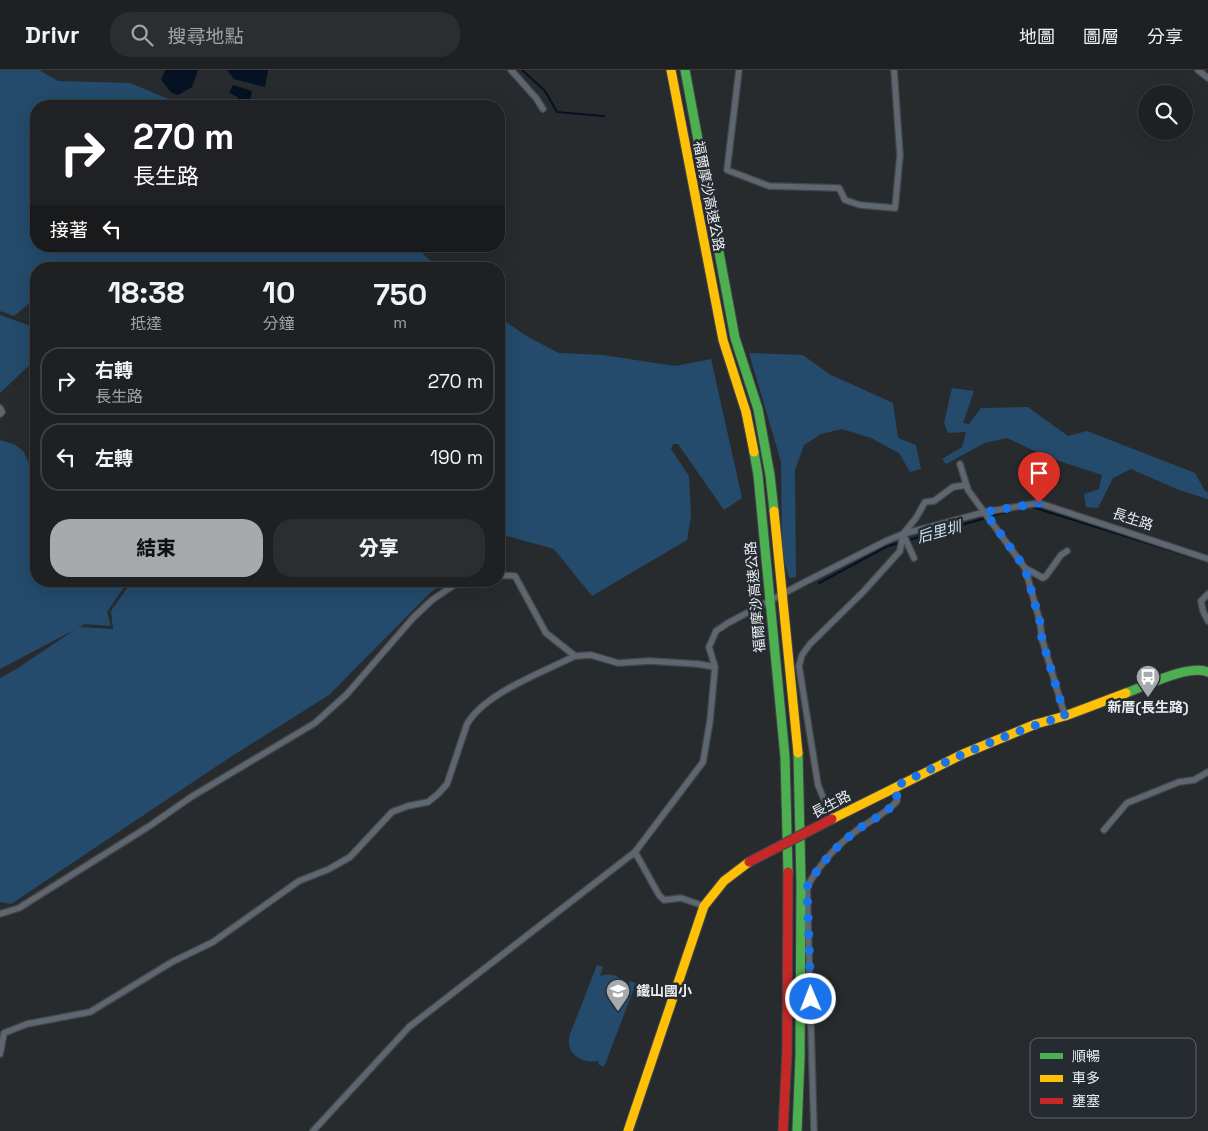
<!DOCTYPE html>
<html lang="zh-TW">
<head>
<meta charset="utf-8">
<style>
	:root { --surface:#1e2022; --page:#2b2d2f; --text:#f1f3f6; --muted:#a1a3a5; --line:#3c3e40; --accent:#a6aaad }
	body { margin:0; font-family:"Space Grotesk","Noto Sans TC",sans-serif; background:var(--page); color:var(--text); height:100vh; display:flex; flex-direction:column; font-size:19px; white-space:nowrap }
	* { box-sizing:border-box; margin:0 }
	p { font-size:16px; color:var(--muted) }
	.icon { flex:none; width:28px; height:28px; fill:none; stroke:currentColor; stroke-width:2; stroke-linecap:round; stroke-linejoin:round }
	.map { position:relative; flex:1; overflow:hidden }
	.side { position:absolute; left:30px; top:192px; width:475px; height:325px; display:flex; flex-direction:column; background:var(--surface); border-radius:20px; box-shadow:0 5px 20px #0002,0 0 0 1px var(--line) }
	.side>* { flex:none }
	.top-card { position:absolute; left:30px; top:30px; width:475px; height:152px; border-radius:20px; box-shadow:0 5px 20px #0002,0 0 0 1px var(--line); background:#202124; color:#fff; overflow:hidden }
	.buttons { position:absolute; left:1138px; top:15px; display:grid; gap:10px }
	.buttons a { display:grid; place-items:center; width:55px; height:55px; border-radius:50%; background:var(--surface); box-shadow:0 5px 20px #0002,0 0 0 1px var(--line); font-size:25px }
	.pin { position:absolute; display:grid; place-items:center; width:42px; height:42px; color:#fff; margin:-51px -21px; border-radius:50% 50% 50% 0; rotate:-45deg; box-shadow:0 0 5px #0007 }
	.pin .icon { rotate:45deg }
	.me { position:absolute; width:55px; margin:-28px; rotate:359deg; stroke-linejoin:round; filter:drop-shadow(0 0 4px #0008) }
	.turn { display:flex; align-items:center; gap:18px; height:105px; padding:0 20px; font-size:22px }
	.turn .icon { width:65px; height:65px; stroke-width:2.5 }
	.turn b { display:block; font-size:35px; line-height:42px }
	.then { display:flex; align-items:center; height:48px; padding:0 20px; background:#0003; gap:10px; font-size:19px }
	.eta { display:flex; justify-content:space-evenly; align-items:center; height:85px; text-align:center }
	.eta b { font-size:30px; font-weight:800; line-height:35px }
	.primary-button { display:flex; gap:10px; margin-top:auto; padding:10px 20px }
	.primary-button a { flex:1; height:58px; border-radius:20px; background:var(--accent); color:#111; font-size:20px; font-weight:800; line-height:58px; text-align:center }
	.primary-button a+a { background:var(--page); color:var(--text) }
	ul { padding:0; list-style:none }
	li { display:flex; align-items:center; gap:15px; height:68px; margin:0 10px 8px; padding:0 10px; border:2px solid var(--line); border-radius:20px }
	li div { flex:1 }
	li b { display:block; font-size:19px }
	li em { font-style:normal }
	header { display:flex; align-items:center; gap:30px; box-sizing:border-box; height:70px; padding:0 25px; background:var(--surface); border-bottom:1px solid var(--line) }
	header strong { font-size:24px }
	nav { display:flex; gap:28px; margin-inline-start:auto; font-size:18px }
	.search { width:350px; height:45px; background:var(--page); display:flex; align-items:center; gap:12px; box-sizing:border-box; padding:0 18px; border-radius:20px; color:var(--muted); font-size:19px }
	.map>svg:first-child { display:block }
	.green { fill:#244b6b }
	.water { fill:#041223 }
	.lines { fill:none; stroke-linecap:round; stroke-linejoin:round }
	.stream { stroke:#041223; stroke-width:2 }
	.street-casing { stroke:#444648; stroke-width:8 }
	.fast-casing { stroke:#444648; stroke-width:11 }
	.slow-casing { stroke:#444648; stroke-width:11 }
	.jam-casing { stroke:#444648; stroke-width:11 }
	.street { stroke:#5e6770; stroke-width:5.5 }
	.fast { stroke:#4caf50; stroke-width:9 }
	.slow { stroke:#ffc107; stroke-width:9 }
	.jam { stroke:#c62828; stroke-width:9 }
	.jam-bridge-casing { stroke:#444648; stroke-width:11; stroke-linecap:butt }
	.jam-bridge { stroke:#c62828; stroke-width:9 }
	.route { stroke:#1a73e8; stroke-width:9; stroke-dasharray:0 16.2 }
	.labels { text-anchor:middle; stroke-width:5; stroke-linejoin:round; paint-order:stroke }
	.street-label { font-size:14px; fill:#eaeef1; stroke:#252b31 }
	.poi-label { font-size:14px; font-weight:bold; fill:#eaeef1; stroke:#252b31 }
	.water-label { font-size:15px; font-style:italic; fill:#cde0f0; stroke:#252b31 }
	.key { fill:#252b31; stroke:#60666b; stroke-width:1 }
	.key-label { font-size:14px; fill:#eaeef1 }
</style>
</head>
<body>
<header>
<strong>Drivr</strong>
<div class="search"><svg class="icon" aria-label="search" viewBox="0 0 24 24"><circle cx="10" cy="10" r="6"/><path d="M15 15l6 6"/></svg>搜尋地點</div>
<nav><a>地圖</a><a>圖層</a><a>分享</a></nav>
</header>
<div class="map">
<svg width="1208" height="1061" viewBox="0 0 1208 1061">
	<rect width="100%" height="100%" fill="#282b2e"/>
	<path class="green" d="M0 0H39L58 11 130 13 185 36H36V176H415L439 199H36V228L14 246 0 241Z
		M0 245 36 258V289L0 323Z
		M499 247 528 267 559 283 603 285 675 296 711 289 742 428 724 440 678 374H673L671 379 689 406 691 446 687 470 592 526 554 479 507 466 499 473Z
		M749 283 803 285 829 304 893 333 898 368 916 375 921 399 910 402 899 383 871 368 842 359 821 364 804 375 795 400 796 507 789 508 782 482 781 392Z
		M952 318 974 321 963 353 969 354 981 338 1028 337 1068 366 1087 361 1195 403 1205 421 1208 422V429L1179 420 1131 399 1113 408 1098 438 1086 437 1084 424 1099 419 1102 405 1047 387 1007 368 985 373 946 394 942 389 962 377 966 362 948 363 944 353Z
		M0 370 14 374 24 382 36 409V511H128L107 542 111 556 84 554 80 557 113 559 111 541 132 511H447L431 522 329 625 232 686 11 834 0 832V608L18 598 76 559 0 599Z
		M597 895 603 897 600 906C612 902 621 906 627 917L630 911 636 913 604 997 598 994 599 991C581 994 564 983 570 964Z"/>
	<path class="water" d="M165 0H198L192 17 178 25 172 23 161 10Z
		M227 0H268L265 17 234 9Z
		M233 15 252 21 249 36H237L238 27 229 23Z"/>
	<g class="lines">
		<path class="stream" d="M522 0 545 21 557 42 604 46
			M1032 437 1208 492
			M990 446 1010 441
			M909 470 986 448
			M819 513 888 476 899 473"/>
		<defs>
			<path id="street" d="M511 0 536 28 543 39
				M739 0 727 100 769 116 839 118 845 130 860 135 895 138 900 85 894 0
				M1198 0 1208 8
				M0 338 2 342 0 344
				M960 394 968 420 1025 498 1040 552 1042 569 1065 646
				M903 464 914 488
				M1025 498 1043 508 1046 506 1061 485 1067 481
				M499 505 515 506 546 563 575 586 591 585 618 593 650 591 698 594 715 597
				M1208 524 1201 531 1203 541 1208 551
				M832 749 818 715 799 596 802 585 810 574 864 521 900 481 903 464 916 448 925 432 934 431 953 417 966 415
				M1104 760 1127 733 1179 712 1194 710 1208 702
				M635 782 659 825 664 830 681 828 704 836
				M0 844 19 838 151 755 191 727 315 653 347 624 413 548 432 530 460 511
				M0 984 4 963 27 954 90 942 172 892 213 872 299 811 329 799 350 787 392 742 408 736 428 732 438 724 447 714 467 654C485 623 543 602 575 586
				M313 1061 409 957 635 782 703 692 710 651 715 597 709 577 716 561 728 553 805 512 886 471 903 464 985 442 1039 433 1208 489
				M814 1061 807 817C819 795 836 776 856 761 869 751 886 744 897 731L896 716"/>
			<path id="fast" d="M685 0 735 268 758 339 770 405 774 441
				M754 382 758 405 785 687 788 802
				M1126 623C1146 616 1188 594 1208 602
				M797 1061 800 987 801 812 798 683"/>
			<path id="slow" d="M671 0 723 270 746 342 754 382
				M774 441 798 683
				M832 749 963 684 1036 654 1065 646 1126 623
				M628 1061 704 836 724 811 749 792"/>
			<path id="jam" d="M783 1061 787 982 788 802"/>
		</defs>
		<use href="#street" class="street-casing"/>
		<use href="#fast" class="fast-casing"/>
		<use href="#slow" class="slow-casing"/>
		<use href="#jam" class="jam-casing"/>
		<use href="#street" class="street"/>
		<use href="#fast" class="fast"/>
		<use href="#slow" class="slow"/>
		<use href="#jam" class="jam"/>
		<defs>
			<path id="jam-bridge" d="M749 792 832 749"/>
		</defs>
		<use href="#jam-bridge" class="jam-bridge-casing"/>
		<use href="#jam-bridge" class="jam-bridge"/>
	</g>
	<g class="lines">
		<path class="route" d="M811 929 807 817C819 795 836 776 856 761 869 751 886 744 897 731L896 716C951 689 1006 663 1065 646L1042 569 1040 552 1025 498 985 442 1039 433"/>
	</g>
	<defs>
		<symbol id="bus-pin" viewBox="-11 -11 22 30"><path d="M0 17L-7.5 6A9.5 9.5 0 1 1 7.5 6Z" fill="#a6aaad" stroke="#252b31"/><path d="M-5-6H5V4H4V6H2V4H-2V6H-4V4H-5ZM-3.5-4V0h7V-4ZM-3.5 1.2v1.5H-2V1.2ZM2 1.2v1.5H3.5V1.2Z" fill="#fff"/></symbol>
		<symbol id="school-pin" viewBox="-11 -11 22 30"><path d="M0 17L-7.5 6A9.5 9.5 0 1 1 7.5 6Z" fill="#a6aaad" stroke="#252b31"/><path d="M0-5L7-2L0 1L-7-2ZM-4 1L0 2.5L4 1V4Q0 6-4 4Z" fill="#fff"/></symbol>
	</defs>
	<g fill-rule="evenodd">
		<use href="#bus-pin" x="1134" y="593" width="28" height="38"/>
		<use href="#school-pin" x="604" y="907" width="28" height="38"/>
	</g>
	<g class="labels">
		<g class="street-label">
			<text transform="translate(709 126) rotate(79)" y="5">福爾摩沙高速公路</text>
			<text transform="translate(1133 449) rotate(18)" y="5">長生路</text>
			<text transform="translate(755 527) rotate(-95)" y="5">福爾摩沙高速公路</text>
			<text transform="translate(831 734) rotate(-28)" y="5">長生路</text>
		</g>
		<g class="poi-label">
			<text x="1148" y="642">新厝(長生路)</text>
			<text x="636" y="926" text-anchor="start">鐵山國小</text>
		</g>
		<g class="water-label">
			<text transform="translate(939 462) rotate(-15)" y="5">后里圳</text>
		</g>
	</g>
	<rect x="1030" y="968" width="166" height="80" rx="8" class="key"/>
	<rect x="1040" y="983" width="23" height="6" fill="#4caf50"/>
	<rect x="1040" y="1005" width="23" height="7" fill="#ffc107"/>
	<rect x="1040" y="1028" width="23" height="6" fill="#c62828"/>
	<g class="key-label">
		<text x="1072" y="991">順暢</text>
		<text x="1072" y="1013">車多</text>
		<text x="1072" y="1036">壅塞</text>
	</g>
</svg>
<div class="buttons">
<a><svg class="icon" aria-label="search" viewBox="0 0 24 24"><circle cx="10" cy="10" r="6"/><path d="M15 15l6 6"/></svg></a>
</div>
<div class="pin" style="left:1039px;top:433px;background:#d93025"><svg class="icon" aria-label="arrive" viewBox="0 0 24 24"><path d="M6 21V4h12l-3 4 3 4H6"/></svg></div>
<svg class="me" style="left:811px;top:929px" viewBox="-20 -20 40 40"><circle r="17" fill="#1a73e8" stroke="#fff" stroke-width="3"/><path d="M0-11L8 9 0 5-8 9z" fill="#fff"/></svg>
<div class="top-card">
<div class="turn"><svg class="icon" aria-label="right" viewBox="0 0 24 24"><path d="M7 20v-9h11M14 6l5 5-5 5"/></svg><div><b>270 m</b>長生路</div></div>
<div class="then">接著<svg class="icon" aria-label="left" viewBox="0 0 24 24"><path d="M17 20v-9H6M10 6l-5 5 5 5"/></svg></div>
</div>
<section class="side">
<div class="eta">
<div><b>18:38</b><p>抵達</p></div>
<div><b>10</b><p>分鐘</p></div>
<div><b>750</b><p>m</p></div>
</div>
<ul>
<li><svg class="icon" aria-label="right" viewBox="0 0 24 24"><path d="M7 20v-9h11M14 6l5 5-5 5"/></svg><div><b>右轉</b><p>長生路</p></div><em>270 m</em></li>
<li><svg class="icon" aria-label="left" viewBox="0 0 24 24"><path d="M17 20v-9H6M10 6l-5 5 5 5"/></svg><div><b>左轉</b></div><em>190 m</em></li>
</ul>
<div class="primary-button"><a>結束</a><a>分享</a></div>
</section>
</div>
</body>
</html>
